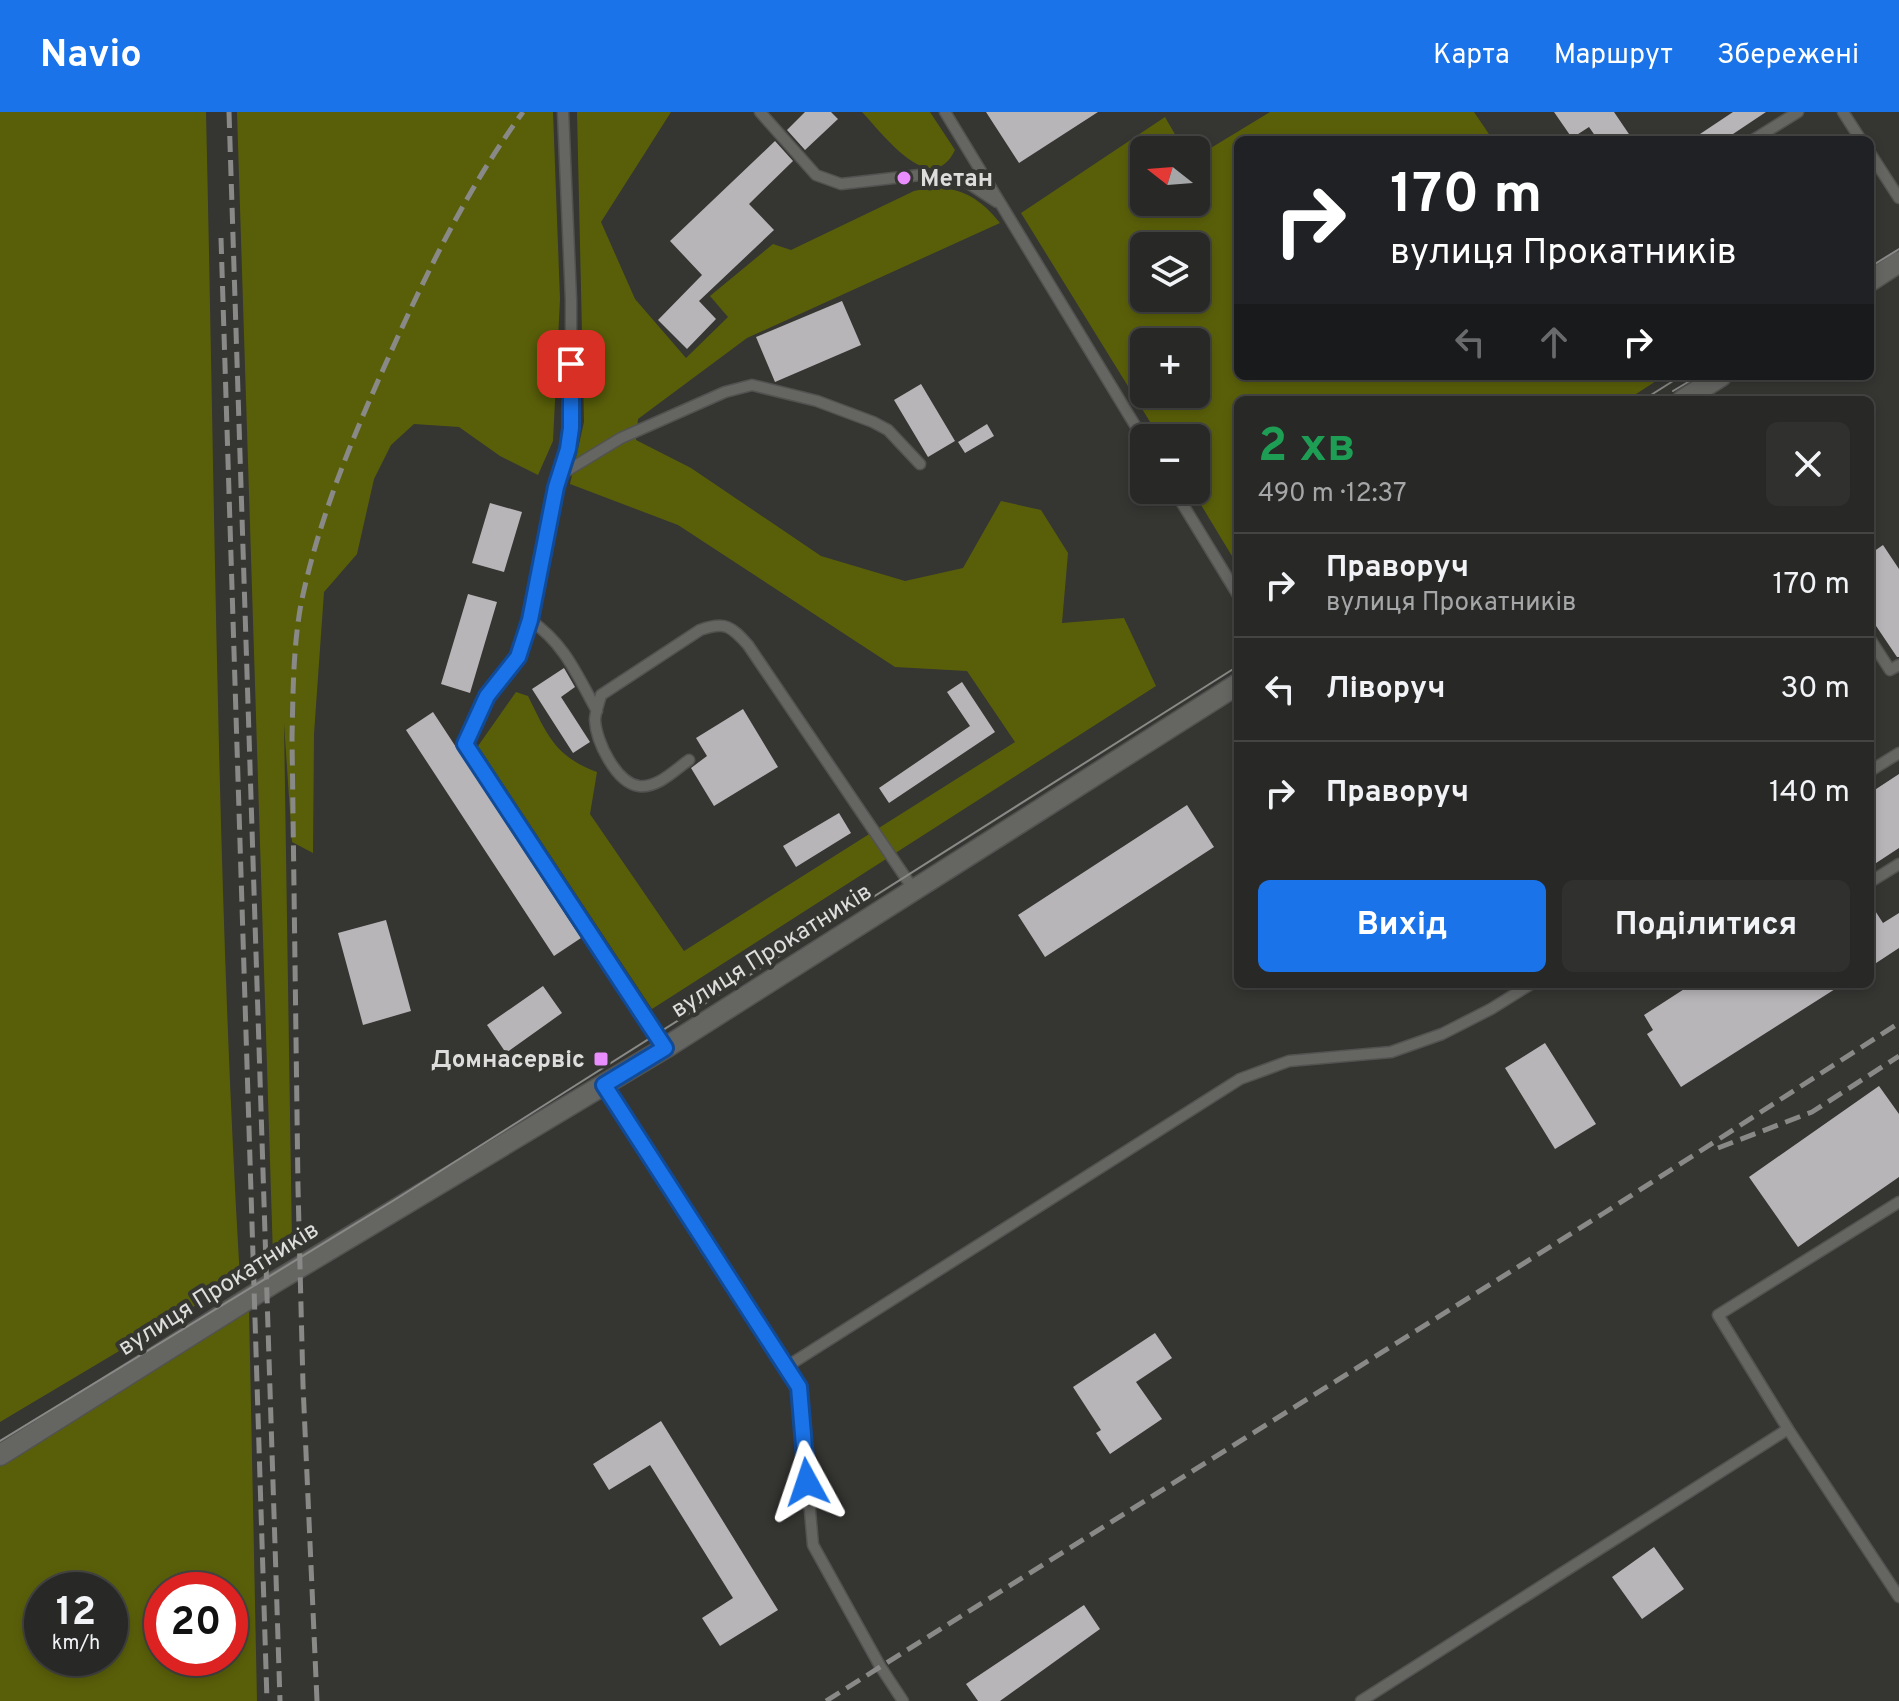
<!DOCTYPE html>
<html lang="uk">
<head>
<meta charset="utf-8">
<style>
	:root { --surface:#282826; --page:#30302e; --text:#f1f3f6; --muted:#a5a6a7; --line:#444443; --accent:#1a73e8 }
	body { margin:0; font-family:Overpass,sans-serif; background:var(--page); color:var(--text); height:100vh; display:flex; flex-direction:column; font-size:30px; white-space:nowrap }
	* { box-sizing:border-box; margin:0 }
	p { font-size:26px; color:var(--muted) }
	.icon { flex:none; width:44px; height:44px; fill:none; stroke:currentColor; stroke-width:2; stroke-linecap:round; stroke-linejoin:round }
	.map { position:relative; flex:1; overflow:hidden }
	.drawer { position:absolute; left:1234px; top:284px; width:640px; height:592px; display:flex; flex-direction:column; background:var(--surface); border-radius:12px; box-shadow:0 4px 12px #0003,0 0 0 2px var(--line) }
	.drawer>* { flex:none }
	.banner { position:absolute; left:1234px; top:24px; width:640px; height:244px; border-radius:12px; box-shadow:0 4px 12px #0003,0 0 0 2px var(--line); background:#202124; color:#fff; overflow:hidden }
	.needle { width:52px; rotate:287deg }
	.tools { position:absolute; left:1130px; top:24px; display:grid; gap:16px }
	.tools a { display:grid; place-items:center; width:80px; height:80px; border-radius:12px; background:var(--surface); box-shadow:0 4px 12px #0003,0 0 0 2px var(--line); font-size:40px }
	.speed { position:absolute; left:24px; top:1460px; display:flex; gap:16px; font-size:40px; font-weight:700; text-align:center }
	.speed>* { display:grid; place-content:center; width:104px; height:104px; border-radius:50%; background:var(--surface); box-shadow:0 4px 12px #0003,0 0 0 2px var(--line); line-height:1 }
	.speed small { font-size:20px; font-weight:400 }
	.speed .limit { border:12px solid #d22; background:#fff; color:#111 }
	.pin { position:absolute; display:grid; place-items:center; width:68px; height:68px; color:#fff; margin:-34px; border-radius:16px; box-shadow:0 4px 12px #0006 }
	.me { position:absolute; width:88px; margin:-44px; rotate:355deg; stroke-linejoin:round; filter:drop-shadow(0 0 6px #0008) }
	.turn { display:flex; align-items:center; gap:28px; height:168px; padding:0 24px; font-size:36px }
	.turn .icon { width:104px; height:104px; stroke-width:2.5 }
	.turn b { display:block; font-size:56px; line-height:68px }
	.lanes { display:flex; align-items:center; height:76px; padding:0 24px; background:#0003; justify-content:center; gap:40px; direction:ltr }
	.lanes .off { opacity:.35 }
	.round { display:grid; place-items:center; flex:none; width:84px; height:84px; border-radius:12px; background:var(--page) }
	.overview { display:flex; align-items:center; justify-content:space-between; height:136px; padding:0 24px }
	h1 { font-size:48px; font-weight:700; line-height:60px; color:#1e9e55 }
	.action { display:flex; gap:16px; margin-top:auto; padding:16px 24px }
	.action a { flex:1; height:92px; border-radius:12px; background:var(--accent); color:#fff; font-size:32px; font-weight:700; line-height:92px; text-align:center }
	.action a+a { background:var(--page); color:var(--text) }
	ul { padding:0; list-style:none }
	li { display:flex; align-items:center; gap:24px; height:104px; padding:0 24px; border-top:2px solid var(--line) }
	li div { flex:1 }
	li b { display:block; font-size:30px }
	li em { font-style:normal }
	header { display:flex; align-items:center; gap:48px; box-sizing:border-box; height:112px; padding:0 40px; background:var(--accent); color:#fff }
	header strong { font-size:38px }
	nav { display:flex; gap:44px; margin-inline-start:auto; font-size:28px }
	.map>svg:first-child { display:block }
	.green { fill:#595f09; fill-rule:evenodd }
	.building { fill:#b8b5b8 }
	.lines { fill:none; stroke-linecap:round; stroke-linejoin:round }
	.lane-casing { stroke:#525350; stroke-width:13 }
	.street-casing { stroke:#525350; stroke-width:23 }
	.lane { stroke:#656562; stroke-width:10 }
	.street { stroke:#656562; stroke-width:20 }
	.tram { stroke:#898987; stroke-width:2 }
	.rail { stroke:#898987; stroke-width:5; stroke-dasharray:16 8; stroke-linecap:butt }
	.route-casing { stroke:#114b97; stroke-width:20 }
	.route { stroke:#1a73e8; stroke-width:14 }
	.poi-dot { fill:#ea8dfd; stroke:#353532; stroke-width:3 }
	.labels { text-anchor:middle; stroke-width:8; stroke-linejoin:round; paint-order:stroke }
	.poi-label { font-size:24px; font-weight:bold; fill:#dddddb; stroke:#353532; text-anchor:start }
	.street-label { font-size:24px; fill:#dddddb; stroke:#353532 }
</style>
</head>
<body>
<header>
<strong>Navio</strong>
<nav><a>Карта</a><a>Маршрут</a><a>Збережені</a></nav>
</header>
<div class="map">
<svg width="1899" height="1589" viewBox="0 0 1899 1589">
	<rect width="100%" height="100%" fill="#353532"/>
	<path class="green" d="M0 0H206C215 389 217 779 240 1167L0 1310Z
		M237 0H553L560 187 553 329 538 363 500 344 459 315 414 312 391 333 374 367 357 442 324 480 314 622 313 741 292 730 284 611 292 1132 273 1145Z
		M577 0H671L601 110 635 187 686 246 728 205 710 184 773 132 791 138 914 79C952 71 976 81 1000 111L747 226 638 307 636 328 691 356 821 444 905 469 963 456 1001 389 1041 398 1068 441 1062 511 1124 506 1156 574 652 897 478 634 516 580 528 584C547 622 554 644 597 660L590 702 684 839 1015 630 967 559 895 555 678 413 570 372 584 310Z
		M862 0H930L955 38C931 88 883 22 862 0Z
		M1270 0H1474L1493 28H1238V264H1652L1656 269 1627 288H1238V454L1192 378H1196V326H1160L1021 101 1165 5 1184 38H1144V90H1196V45ZM1144 134H1196V186H1144ZM1144 230H1196V282H1144Z
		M249 1197 257 1589H0V1351ZM42 1478H110V1546H42ZM162 1478H230V1546H162Z"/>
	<path class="building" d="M805 0H831L838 7 805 38 787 18Z
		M986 0H1098L1019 51Z
		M1554 0H1614L1633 28H1598L1589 15 1572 26Z
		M1733 0H1766L1724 28H1691Z
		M775 29 793 49 749 92 774 118 699 189 716 207 687 237 658 208 702 163 670 129Z
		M842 189 861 233 775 270 756 225Z
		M921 272 955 329 928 345 894 288Z
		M987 312 994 324 965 341 958 330Z
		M490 391 522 400 504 460 472 451Z
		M1883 433 1899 457V545H1897L1870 505V442Z
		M468 482 497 490 470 581 441 572Z
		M564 556 575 575 561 585 590 630 573 641 532 577Z
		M962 570 995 620 889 691 879 676 970 614 947 580Z
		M743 597 778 655 714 694 691 656 707 644 696 626Z
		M433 600 581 826 554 844 406 618Z
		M1899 662V736L1870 755V681Z
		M1187 693 1214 735 1045 845 1018 803Z
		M839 701 851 721 796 755 783 734Z
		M1870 791 1883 811 1899 801V836L1870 855Z
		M386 808 411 899 363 913 338 821Z
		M1692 872H1843L1681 975 1647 922 1653 918 1644 903Z
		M543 874 562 901 506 941 487 913Z
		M1545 931 1596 1012 1555 1037 1505 956Z
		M1879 974 1899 1002V1065L1798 1135 1749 1065Z
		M1155 1221 1172 1246 1136 1270 1162 1307 1110 1342 1096 1321 1101 1318 1073 1275Z
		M661 1309 778 1498 720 1534 702 1506 733 1486 650 1353 609 1378 593 1352Z
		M1654 1435 1684 1477 1642 1507 1612 1465Z
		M1084 1493 1100 1517 1000 1589H978L966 1572Z"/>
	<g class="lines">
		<defs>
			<path id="lane" d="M563 0 571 188V316L568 337 556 375 530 508 518 545 487 584 465 632 665 936
				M760 0 816 63 841 72 920 63 962 67 997 90
				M945 0 1144 328
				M1843 0 1861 28
				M1753 28 1798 0
				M1870 41 1899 86
				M560 363 621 326 725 280 752 273 817 289 873 310 888 318 920 352
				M1174 378 1238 483
				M530 508C565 532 577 563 597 599
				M1870 527 1890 558 1899 553
				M689 648C675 658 658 676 639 674 616 671 596 629 595 608 595 601 599 591 601 583L700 518C725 509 731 514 748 533L914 778
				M1870 659 1899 641
				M1870 770 1899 752
				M604 973 799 1275 813 1433 880 1554 903 1589
				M786 1255 1240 967 1289 949 1391 940 1442 922 1491 897 1531 872
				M1788 1317 1899 1485
				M1361 1589 1788 1317 1718 1203 1899 1090"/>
			<path id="street" d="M1870 169 1899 150
				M1683 288 1721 264
				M0 1343 270 1173 665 936 1238 572"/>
		</defs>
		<use href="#lane" class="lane-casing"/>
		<use href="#street" class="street-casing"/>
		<use href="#lane" class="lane"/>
		<use href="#street" class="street"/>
		<path class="tram" d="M1870 155 1899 137
			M1673 279 1698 264
			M1643 288 1681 264
			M0 1329 396 1087 1238 554"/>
		<path class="rail" d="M229 0 280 1589
			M221 126 267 1589
			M1718 1036 1812 1000 1899 944
			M317 1589 303 1273 298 1076 292 626C293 582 293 536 301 492 318 409 351 329 386 251 425 164 466 78 523 0
			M826 1589 1604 1101 1899 911"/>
	</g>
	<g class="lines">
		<defs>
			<path id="route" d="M571 252V316L568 337 556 375 530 508 518 545 487 584 465 632 665 936 604 973 799 1275 807 1370"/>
		</defs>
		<use href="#route" class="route-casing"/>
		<use href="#route" class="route"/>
	</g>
	<g class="poi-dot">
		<circle cx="904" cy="66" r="8"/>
		<rect x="593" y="939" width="16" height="16" rx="4"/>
	</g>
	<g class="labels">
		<g class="poi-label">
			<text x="920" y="74">Метан</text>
			<text x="585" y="955" text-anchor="end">Домнасервіс</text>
		</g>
		<g class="street-label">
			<text transform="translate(771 838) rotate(-32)" y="8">вулиця Прокатників</text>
			<text transform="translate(218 1176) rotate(-32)" y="8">вулиця Прокатників</text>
		</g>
	</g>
</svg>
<div class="tools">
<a><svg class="needle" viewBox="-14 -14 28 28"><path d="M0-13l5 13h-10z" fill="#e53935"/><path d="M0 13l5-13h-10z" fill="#a5a6a7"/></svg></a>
<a><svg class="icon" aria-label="layers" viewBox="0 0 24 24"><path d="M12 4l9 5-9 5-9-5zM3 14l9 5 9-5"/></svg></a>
<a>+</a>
<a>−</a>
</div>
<div class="speed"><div>12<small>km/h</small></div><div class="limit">20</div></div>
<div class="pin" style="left:571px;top:252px;background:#d93025"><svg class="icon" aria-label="arrive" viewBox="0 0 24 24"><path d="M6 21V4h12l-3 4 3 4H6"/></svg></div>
<svg class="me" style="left:807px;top:1370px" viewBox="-20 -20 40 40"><path d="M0-17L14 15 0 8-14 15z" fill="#1a73e8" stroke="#fff" stroke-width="4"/></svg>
<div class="banner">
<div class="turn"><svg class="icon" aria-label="right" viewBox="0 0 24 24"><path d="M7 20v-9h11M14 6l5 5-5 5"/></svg><div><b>170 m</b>вулиця Прокатників</div></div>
<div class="lanes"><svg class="icon off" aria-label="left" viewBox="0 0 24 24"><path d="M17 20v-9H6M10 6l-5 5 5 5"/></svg><svg class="icon off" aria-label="ahead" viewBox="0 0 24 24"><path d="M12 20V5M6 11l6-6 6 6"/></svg><svg class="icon" aria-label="right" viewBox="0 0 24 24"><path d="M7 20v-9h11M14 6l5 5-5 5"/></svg></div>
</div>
<section class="drawer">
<div class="overview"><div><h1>2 хв</h1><p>490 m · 12:37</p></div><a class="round"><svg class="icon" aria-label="close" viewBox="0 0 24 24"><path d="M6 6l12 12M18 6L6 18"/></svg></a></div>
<ul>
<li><svg class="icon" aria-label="right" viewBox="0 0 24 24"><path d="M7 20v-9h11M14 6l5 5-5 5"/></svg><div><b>Праворуч</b><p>вулиця Прокатників</p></div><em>170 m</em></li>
<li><svg class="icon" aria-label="left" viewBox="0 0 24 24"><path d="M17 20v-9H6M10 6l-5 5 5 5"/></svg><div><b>Ліворуч</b></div><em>30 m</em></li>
<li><svg class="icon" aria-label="right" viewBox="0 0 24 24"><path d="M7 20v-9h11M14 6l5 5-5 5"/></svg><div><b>Праворуч</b></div><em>140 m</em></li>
</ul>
<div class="action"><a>Вихід</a><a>Поділитися</a></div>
</section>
</div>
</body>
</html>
